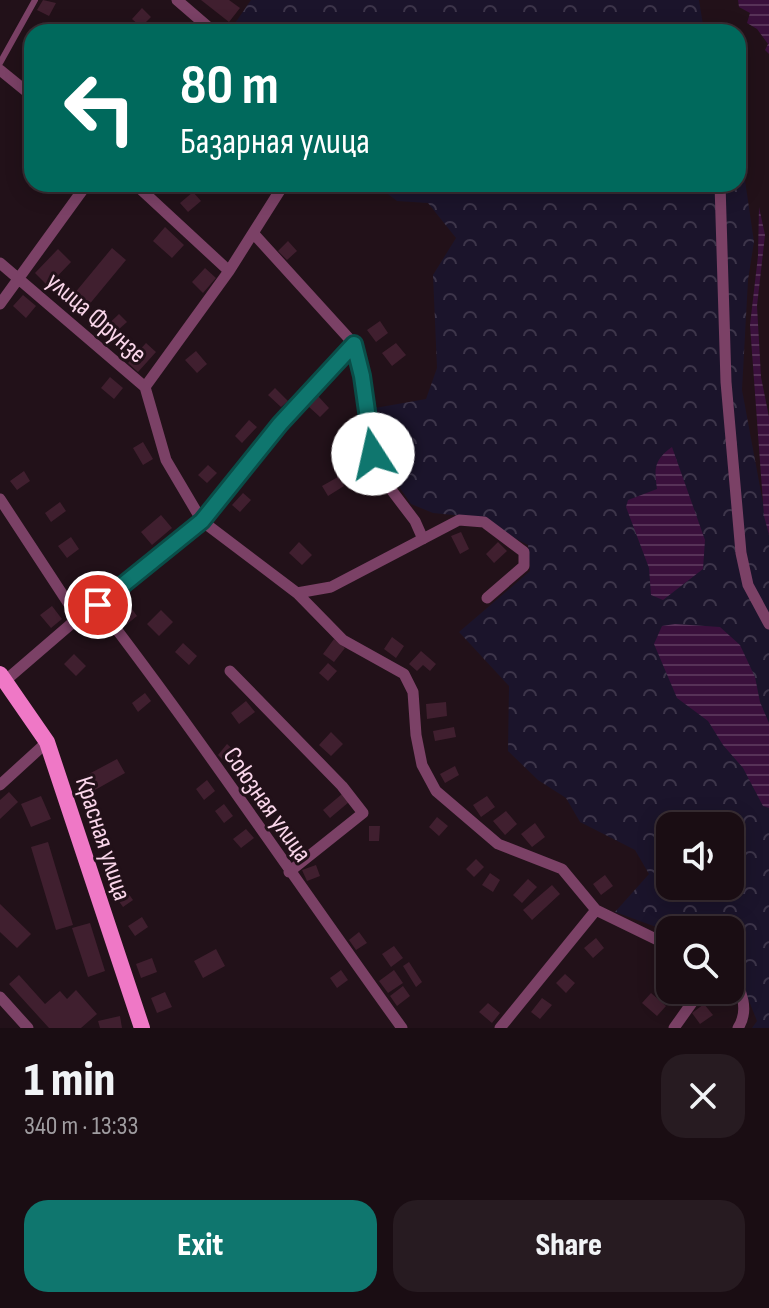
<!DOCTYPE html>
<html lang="en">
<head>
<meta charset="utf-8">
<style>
	:root { --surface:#1a0d13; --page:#271b21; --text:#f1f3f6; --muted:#9f9ca0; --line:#382d33; --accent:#0f766e }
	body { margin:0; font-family:"Sofia Sans Condensed",sans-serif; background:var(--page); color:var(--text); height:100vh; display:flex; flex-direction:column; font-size:30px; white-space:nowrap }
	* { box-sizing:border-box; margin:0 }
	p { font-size:26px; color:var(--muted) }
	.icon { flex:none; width:44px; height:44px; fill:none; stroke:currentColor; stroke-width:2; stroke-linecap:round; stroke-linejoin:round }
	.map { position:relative; height:1028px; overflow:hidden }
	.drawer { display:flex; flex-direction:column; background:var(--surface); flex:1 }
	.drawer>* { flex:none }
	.top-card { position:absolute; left:24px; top:24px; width:722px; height:168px; border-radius:24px; box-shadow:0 4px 20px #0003,0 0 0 2px var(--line); background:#00695c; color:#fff; overflow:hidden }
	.tools { position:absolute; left:656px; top:812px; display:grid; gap:16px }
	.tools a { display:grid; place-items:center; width:88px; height:88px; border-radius:16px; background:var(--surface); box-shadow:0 4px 20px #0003,0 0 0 2px var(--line); font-size:40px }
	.pin { position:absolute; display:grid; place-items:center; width:68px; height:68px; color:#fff; margin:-34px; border:4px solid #fff; border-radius:50%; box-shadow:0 2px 8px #0007 }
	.me { position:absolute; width:88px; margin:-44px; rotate:350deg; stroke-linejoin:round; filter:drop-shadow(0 0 6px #0008) }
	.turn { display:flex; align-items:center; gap:28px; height:168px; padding:0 24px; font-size:36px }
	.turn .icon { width:104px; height:104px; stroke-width:2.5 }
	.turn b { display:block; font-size:56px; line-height:68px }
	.round { display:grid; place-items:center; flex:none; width:84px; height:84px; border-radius:24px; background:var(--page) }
	.overview { display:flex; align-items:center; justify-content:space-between; height:136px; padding:0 24px }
	h1 { font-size:48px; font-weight:800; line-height:60px }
	.cta { display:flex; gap:16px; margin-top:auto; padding:16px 24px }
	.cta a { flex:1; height:92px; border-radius:24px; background:var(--accent); color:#fff; font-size:32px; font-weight:800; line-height:92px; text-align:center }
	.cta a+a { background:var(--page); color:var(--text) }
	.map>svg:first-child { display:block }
	.forest { fill:url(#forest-crowns); fill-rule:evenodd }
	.water { fill:url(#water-rules) }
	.building { fill:#401f2f }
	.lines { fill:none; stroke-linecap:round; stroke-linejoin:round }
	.lane { stroke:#7b4166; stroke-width:6 }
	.street { stroke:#7b4166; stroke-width:11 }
	.secondary { stroke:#ef78c6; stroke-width:16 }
	.route-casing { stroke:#0a4d48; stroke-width:20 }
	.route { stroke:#0f766e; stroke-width:14 }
	.labels { text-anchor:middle; stroke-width:6; stroke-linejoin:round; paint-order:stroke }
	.street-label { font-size:26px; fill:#fad6ea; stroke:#221119 }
</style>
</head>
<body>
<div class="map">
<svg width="769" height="1028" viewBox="0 0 769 1028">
	<defs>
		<pattern id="forest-crowns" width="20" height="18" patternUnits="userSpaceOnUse" patternTransform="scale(2)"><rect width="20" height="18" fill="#1b142b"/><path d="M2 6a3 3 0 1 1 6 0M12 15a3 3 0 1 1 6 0" fill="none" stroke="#3d354a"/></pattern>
		<pattern id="water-rules" width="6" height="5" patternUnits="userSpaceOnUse" patternTransform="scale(2)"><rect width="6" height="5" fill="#3a103c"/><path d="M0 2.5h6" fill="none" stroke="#573258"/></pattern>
	</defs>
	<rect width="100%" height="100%" fill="#221119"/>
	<path class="forest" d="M251 0H699L703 25 714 32H239L233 26Z
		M738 132 754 242 748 280 742 390 769 535V1028H752L757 1021 741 981 742 956 730 952V930H670V932L615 912 649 874 635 850 580 822 566 798 538 780 508 751 509 686 459 632 530 571 528 545 473 517 433 513 411 504 381 461 375 408 426 399 437 368 433 275 456 238 428 203 397 201 375 184H738ZM670 826H730V886H670Z"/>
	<path class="water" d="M738 0H769V54L765 50 768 44 757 29 747 23 750 13 739 7Z
		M759 207 765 235 757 306 761 377 769 417V535L764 516 750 325 758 256Z
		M672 447 705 540 703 569 663 600 651 595 649 568 626 507 628 500 657 489C654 468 654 460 672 447Z
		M675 624 720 627 740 645 755 677 760 702 769 723V808L763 806 743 768 723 745 708 721 677 698 654 644 662 626Z"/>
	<path class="building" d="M43 0 56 3 49 16 37 10Z
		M201 0H229L240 8 229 22Z
		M142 8 151 17 141 27 132 19Z
		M193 192 201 201 188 212 180 203Z
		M165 227 184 245 172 258 153 241Z
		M288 241 297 251 287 260 278 251Z
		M112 248 126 260 83 312 69 300Z
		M58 249 71 262 48 286 35 273Z
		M205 268 216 278 203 293 192 282Z
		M23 295 36 306 26 318 13 306Z
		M119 314 127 322 109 338 102 330Z
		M380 321 388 333 376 342 367 330Z
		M146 343 156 352 138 372 128 363Z
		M396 343 406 355 392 366 382 353Z
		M196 351 207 364 197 373 185 360Z
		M110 377 123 388 114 399 101 388Z
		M275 388 288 401 281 407 268 395Z
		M318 396 329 408 320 417 308 406Z
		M249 420 257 427 242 443 235 436Z
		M143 442 153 459 143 465 133 448Z
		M208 465 217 473 207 483 198 475Z
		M24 471 30 481 17 490 10 481Z
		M338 477 344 486 328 496 322 486Z
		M243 493 251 500 240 512 232 505Z
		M60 502 66 511 51 522 45 513Z
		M161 515 172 528 152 545 141 532Z
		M461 532 469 549 460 554 451 536Z
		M71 537 79 549 67 558 58 546Z
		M299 542 312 555 302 565 289 553Z
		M498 542 507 551 494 563 486 554Z
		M129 605 137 616 126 625 117 614Z
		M52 606 62 619 51 628 40 615Z
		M161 610 173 622 159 636 147 624Z
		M392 637 404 646 396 658 384 649Z
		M334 639 345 648 334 662 323 654Z
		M183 643 197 656 189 665 175 652Z
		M421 651 436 664 430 671 423 665 417 671 409 664Z
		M74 654 86 666 76 676 64 664Z
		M328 663 337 671 328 681 319 673Z
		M145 693 151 701 138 712 132 703Z
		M246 701 255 712 239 724 231 713Z
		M446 702 447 716 427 719 426 704Z
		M454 727 456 737 435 741 433 731Z
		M331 732 343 744 331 756 319 745Z
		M227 744 237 753 227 764 218 755Z
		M117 759 125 773 95 790 87 775Z
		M455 766 459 775 445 783 440 774Z
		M207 780 215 791 204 800 196 789Z
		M9 792 18 802 0 819V800Z
		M342 794 349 802 330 818 323 810Z
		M41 796 51 819 31 827 21 804Z
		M487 796 495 807 481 817 473 805Z
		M224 804 233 816 224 823 215 811Z
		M506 811 517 824 505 835 493 821Z
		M437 817 448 826 439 836 429 827Z
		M535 823 545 837 532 847 521 834Z
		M369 826H380L379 841H369Z
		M246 829 254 838 241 848 233 839Z
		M48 842 73 925 56 930 31 847Z
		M476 859 484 867 474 877 466 869Z
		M316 865 320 876 307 881 302 870Z
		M490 873 500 880 493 892 482 885Z
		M605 875 613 886 601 895 593 884Z
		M528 879 537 887 522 903 513 895Z
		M552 885 560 894 532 920 523 910Z
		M123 886 133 900 123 907 113 893Z
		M0 904 31 934 17 948 0 932Z
		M142 917 148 927 135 936 128 926Z
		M90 923 105 971 88 977 72 928Z
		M359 932 367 943 356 950 349 940Z
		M596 938 604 948 593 958 584 948Z
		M394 946 403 958 391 967 382 954Z
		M216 949 225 966 203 978 194 961Z
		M152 958 157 972 141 978 136 964Z
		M409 962 422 982 416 987 403 966Z
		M341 970 348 980 337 988 330 978Z
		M394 970 403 983 388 993 379 981Z
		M565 974 575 983 566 993 556 983Z
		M19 975 45 1004 60 991 67 999 76 990 97 1014 81 1028H49L9 984Z
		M403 986 410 996 397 1006 390 996Z
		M165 992 172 1007 157 1013 151 998Z
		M651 993 666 1006 657 1016 642 1003Z
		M542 998 552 1005 540 1019 531 1012Z
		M488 1003 500 1013 492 1023 479 1012Z
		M704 1004 713 1015 700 1024 692 1013Z
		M120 1016 122 1028H100L98 1021Z"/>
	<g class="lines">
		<path class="lane" d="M0 63 35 0"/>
		<path class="street" d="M177 0 214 32
			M0 70 32 96
			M135 184 229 271
			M720 184 726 382 741 553 748 585 769 624
			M253 233 354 344 362 376 368 437 377 471 415 521 423 539
			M0 263 145 387 166 460 202 521 297 593 343 640 404 674 413 692 416 735 422 765 436 791 498 844 562 869 596 910 670 946
			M0 304 87 184
			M145 387 229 271 284 184
			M0 499 78 618
			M297 593 331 587 459 520 484 522 524 552V566L487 598
			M98 605C204 743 300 887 402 1028
			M230 671 342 786 363 813 289 872
			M6 680 78 618 202 521 280 424 354 344
			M0 785 47 742
			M730 975C743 990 749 1011 738 1028
			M0 997 28 1028
			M500 1028 596 910
			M674 1028 701 990"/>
		<path class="secondary" d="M0 674 47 742 142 1028"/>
	</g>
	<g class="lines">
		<defs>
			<path id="route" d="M98 605 202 521 280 424 354 344 362 376 373 454"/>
		</defs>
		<use href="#route" class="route-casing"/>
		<use href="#route" class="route"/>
	</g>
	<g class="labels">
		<g class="street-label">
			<text transform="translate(97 317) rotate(41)" y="9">улица Фрунзе</text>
			<text transform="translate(268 804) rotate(55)" y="9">Союзная улица</text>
			<text transform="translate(104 838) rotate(72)" y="9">Красная улица</text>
		</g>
	</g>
</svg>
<div class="tools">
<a><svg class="icon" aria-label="sound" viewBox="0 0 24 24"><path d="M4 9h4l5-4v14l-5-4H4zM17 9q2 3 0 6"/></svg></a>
<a><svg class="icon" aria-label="search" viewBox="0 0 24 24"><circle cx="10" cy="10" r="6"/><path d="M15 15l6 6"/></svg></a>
</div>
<div class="pin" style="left:98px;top:605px;background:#d93025"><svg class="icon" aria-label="arrive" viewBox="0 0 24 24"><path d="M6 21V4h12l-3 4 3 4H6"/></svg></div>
<svg class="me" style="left:373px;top:454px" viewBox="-20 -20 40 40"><circle r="19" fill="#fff"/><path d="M0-13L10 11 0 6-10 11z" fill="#0f766e"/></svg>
<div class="top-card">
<div class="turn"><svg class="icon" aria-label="left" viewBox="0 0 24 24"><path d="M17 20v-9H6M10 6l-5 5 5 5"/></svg><div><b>80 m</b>Базарная улица</div></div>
</div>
</div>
<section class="drawer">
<div class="overview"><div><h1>1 min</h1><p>340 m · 13:33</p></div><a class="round"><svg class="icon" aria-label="close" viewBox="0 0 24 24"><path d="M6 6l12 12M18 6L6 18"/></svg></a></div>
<div class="cta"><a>Exit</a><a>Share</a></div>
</section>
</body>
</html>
